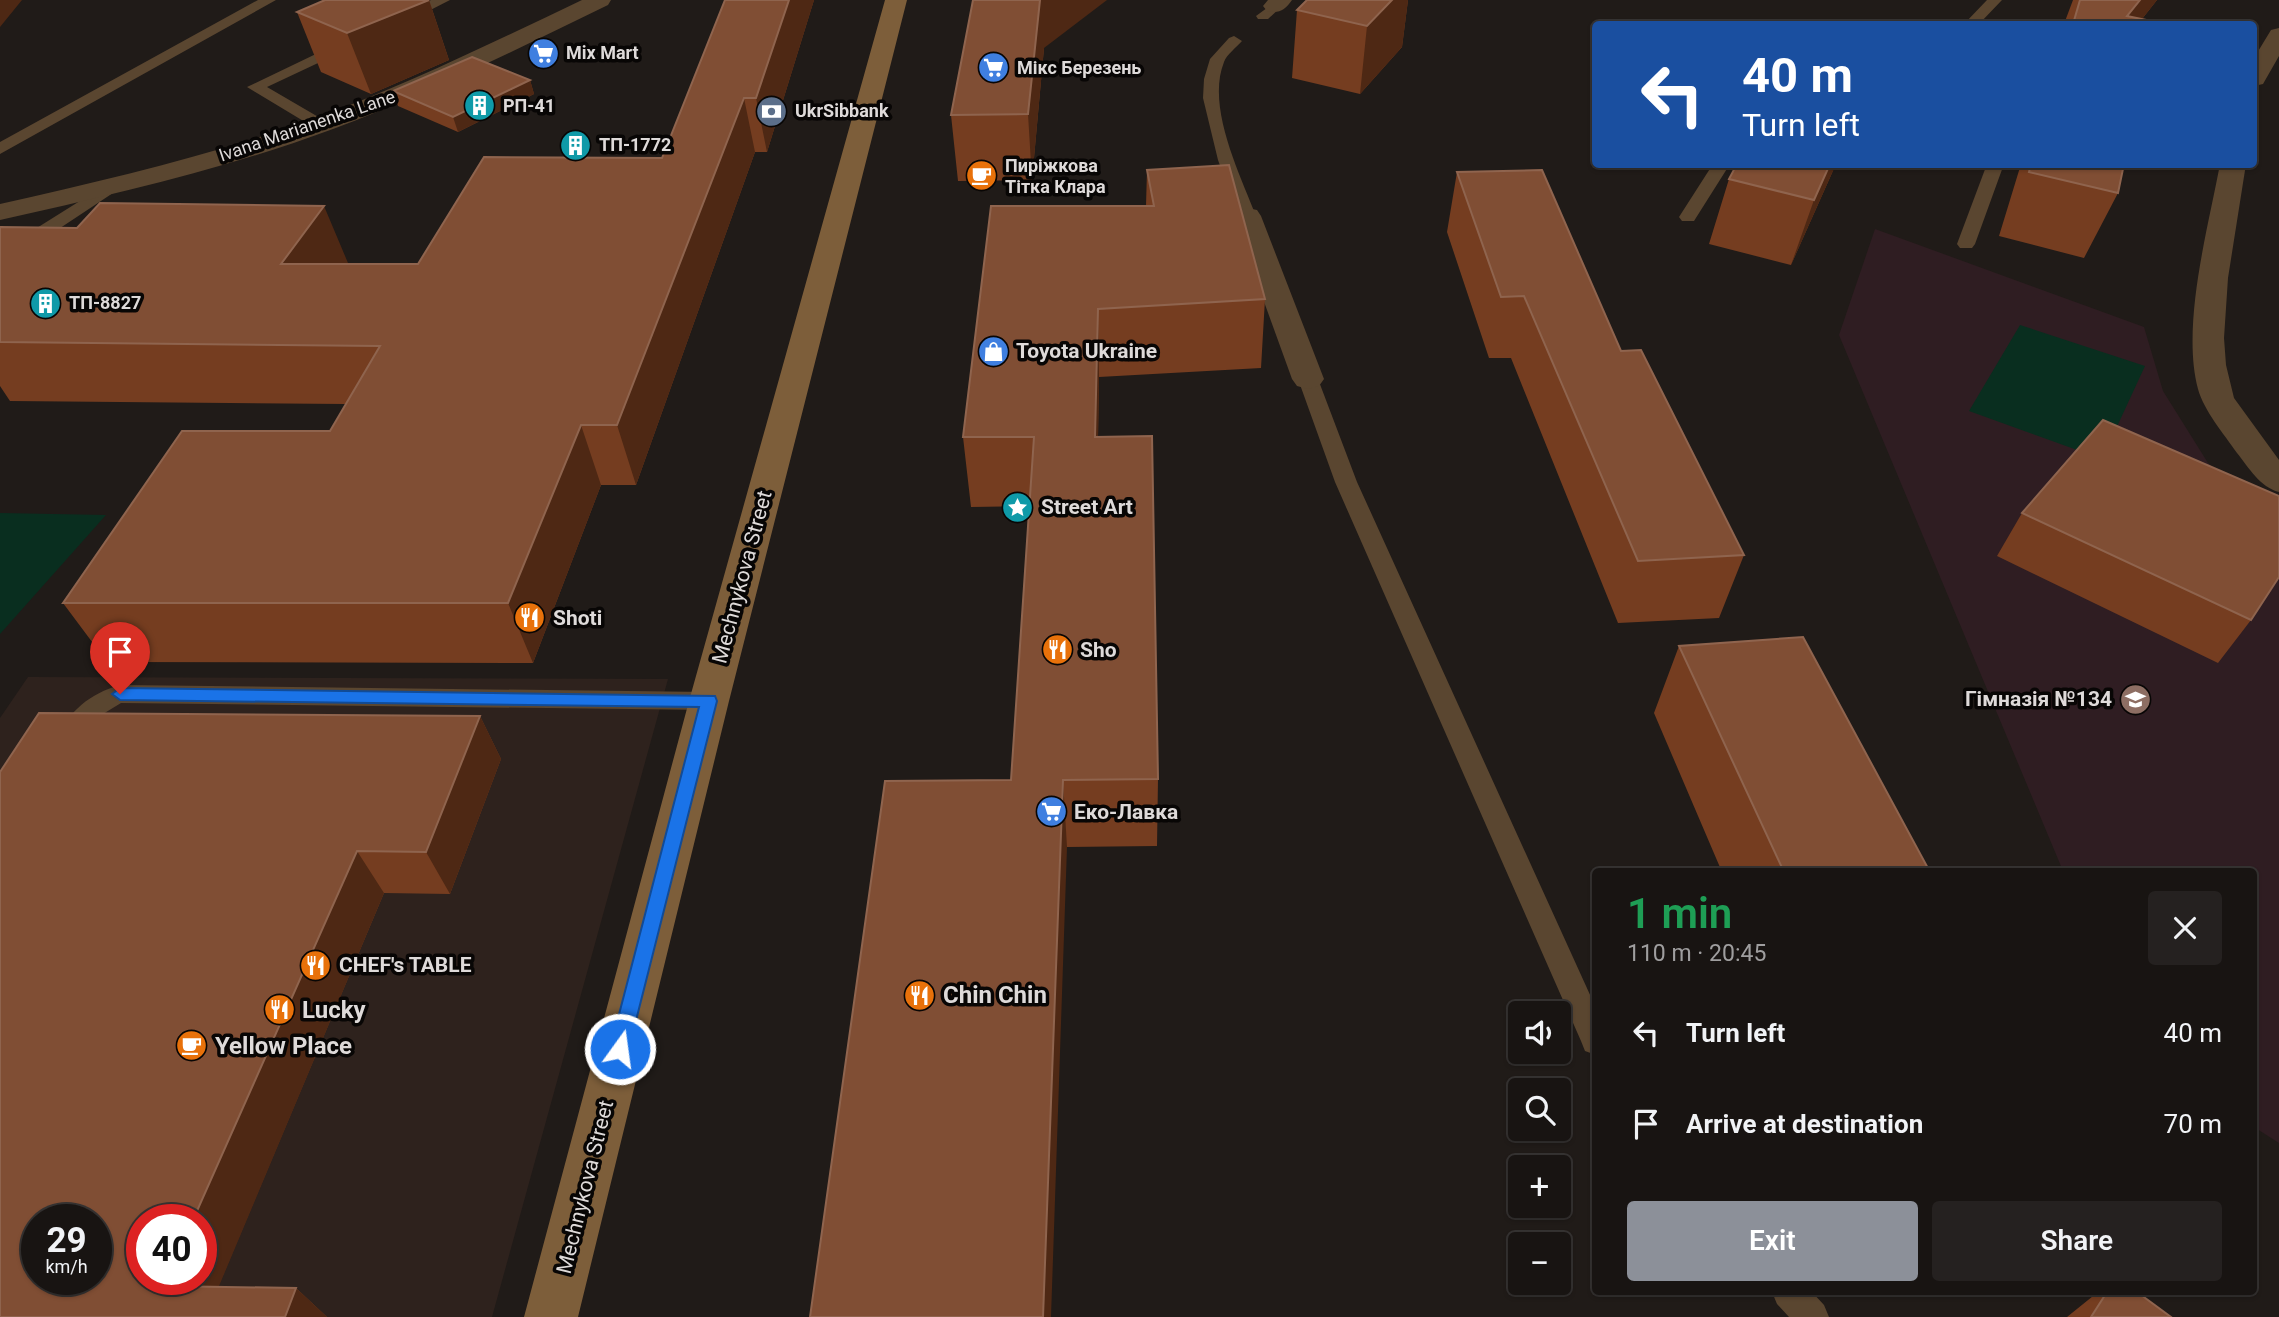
<!DOCTYPE html>
<html lang="en">
<head>
<meta charset="utf-8">
<style>
	:root { --surface:#181412; --page:#252120; --text:#f1f3f6; --muted:#9f9e9f; --line:#363332; --accent:#8c9099 }
	body { margin:0; font-family:Roboto,sans-serif; background:var(--page); color:var(--text); height:100vh; display:flex; flex-direction:column; font-size:26px; white-space:nowrap }
	* { box-sizing:border-box; margin:0 }
	p { font-size:23px; color:var(--muted) }
	.icon { flex:none; width:38px; height:38px; fill:none; stroke:currentColor; stroke-width:2; stroke-linecap:round; stroke-linejoin:round }
	.map { position:relative; flex:1; overflow:hidden }
	.sheet { position:absolute; left:1592px; top:868px; width:665px; height:427px; display:flex; flex-direction:column; background:var(--surface); border-radius:7px; box-shadow:0 2px 5px #0004,0 0 0 2px var(--line) }
	.sheet>* { flex:none }
	.top-card { position:absolute; left:1592px; top:21px; width:665px; height:147px; border-radius:7px; box-shadow:0 2px 5px #0004,0 0 0 2px var(--line); background:#1a4fa0; color:#fff; overflow:hidden }
	.tools { position:absolute; left:1508px; top:1001px; display:grid; gap:14px }
	.tools a { display:grid; place-items:center; width:63px; height:63px; border-radius:7px; background:var(--surface); box-shadow:0 2px 5px #0004,0 0 0 2px var(--line); font-size:35px }
	.speed { position:absolute; left:21px; top:1204px; display:flex; gap:14px; font-size:35px; font-weight:700; text-align:center }
	.speed>* { display:grid; place-content:center; width:91px; height:91px; border-radius:50%; background:var(--surface); box-shadow:0 2px 5px #0004,0 0 0 2px var(--line); line-height:1 }
	.speed small { font-size:18px; font-weight:400 }
	.speed .limit { border:10px solid #d22; background:#fff; color:#111 }
	.pin { position:absolute; display:grid; place-items:center; width:60px; height:60px; color:#fff; margin:-72px -30px; border-radius:50% 50% 50% 0; rotate:-45deg; box-shadow:0 0 7px #0007 }
	.pin .icon { rotate:45deg }
	.me { position:absolute; width:77px; margin:-38px; rotate:14deg; stroke-linejoin:round; filter:drop-shadow(0 0 5px #0008) }
	.turn { display:flex; align-items:center; gap:24px; height:147px; padding:0 35px; font-size:32px }
	.turn .icon { width:91px; height:91px; stroke-width:2.5 }
	.turn b { display:block; font-size:49px; line-height:60px }
	.round { display:grid; place-items:center; flex:none; width:74px; height:74px; border-radius:7px; background:var(--page) }
	.head { display:flex; align-items:center; justify-content:space-between; height:119px; padding:0 35px }
	h1 { font-size:42px; font-weight:600; line-height:52px; color:#1e9e55 }
	.primary-button { display:flex; gap:14px; margin-top:auto; padding:14px 35px }
	.primary-button a { flex:1; height:80px; border-radius:7px; background:var(--accent); color:#fff; font-size:28px; font-weight:600; line-height:80px; text-align:center }
	.primary-button a+a { background:var(--page); color:var(--text) }
	ul { padding:0; list-style:none }
	li { display:flex; align-items:center; gap:21px; height:91px; padding:0 35px }
	li div { flex:1 }
	li b { display:block; font-size:26px }
	li em { font-style:normal }
	.map>svg:first-child { display:block }
	.built { fill:#2e221d; fill-rule:evenodd }
	.education { fill:#2f1d22 }
	.green { fill:#092e1f }
	.lines { fill:none; stroke-linecap:round; stroke-linejoin:round }
	.lane { fill:#5a4630; fill-rule:evenodd }
	.street { fill:#5a4630; fill-rule:evenodd }
	.secondary { fill:#7d5e3a; fill-rule:evenodd }
	.wall { fill:#753d20 }
	.shaded-wall { fill:#4e2814 }
	.building { fill:#804e34; stroke:#8f644e; stroke-width:2; fill-rule:evenodd }
	.route { fill:#1a73e8; stroke:#114b97; stroke-width:2 }
	.labels { text-anchor:middle; stroke-width:7; stroke-linejoin:round; paint-order:stroke }
	.far-poi-label { font-size:18px; font-weight:bold; fill:#dedad9; stroke:#080605; text-anchor:start }
	.far-street-label { font-size:18px; fill:#dedad9; stroke:#080605 }
	.poi-label { font-size:21px; font-weight:bold; fill:#dedad9; stroke:#080605; text-anchor:start }
	.street-label { font-size:21px; fill:#dedad9; stroke:#080605 }
	.near-poi-label { font-size:24px; font-weight:bold; fill:#dedad9; stroke:#080605; text-anchor:start }
</style>
</head>
<body>
<div class="map">
<svg width="2279" height="1317" viewBox="0 0 2279 1317">
	<rect width="100%" height="100%" fill="#201b18"/>
	<path class="built" d="M28 677 668 679 492 1317H0V718ZM37 1220H96V1279H37ZM142 1220H201V1279H142Z"/>
	<path class="education" d="M1875 229 2144 327 2163 391 2208 463 2279 527V1143L2254 1127V872L2063 871 1839 335Z"/>
	<path class="green" d="M2020 325 2145 366 2102 459 1969 411Z
		M0 513 106 515 0 634Z"/>
	<g class="lines">
		<path class="lane" d="M258 0H276L0 154V142Z
			M431 0H450L405 23 400 24 393 20Z
			M1987 0H2002L1979 24H1964Z
			M1275 2 1282 6 1268 19H1258L1256 16Z
			M1234 36 1242 41C1236 48 1227 54 1224 62 1206 107 1240 174 1256 216L1247 221 1238 216 1218 160 1203 98 1204 79 1210 59 1229 38Z
			M345 40 353 45 350 48 267 87 327 122 329 125 327 128H315L247 87Z
			M1713 164H1730L1694 221H1682L1679 217Z
			M1987 164H2004L1975 244 1972 248H1960L1957 244Z
			M107 184 113 185 116 189 113 193 36 244 7 276 0 278V261L24 236Z
			M1308 373 1315 375 1318 379 1357 482 1596 1008V1055L1585 1051 1581 1041 1335 482 1298 379 1301 375Z
			M120 685 709 692 718 694 722 701 718 708 709 710 121 703 98 717 77 746 68 749 59 746 55 739C71 710 89 694 120 685Z
			M1772 1292H1812L1824 1305 1829 1317H1789L1777 1304Z"/>
		<path class="street" d="M582 0H611L608 5C518 49 427 94 333 129 225 169 112 195 0 220V204C106 180 212 155 314 119 406 85 494 42 582 0Z
			M1268 0H1292C1285 10 1279 14 1267 11L1263 6Z
			M2279 28V56L2263 84 2254 86V58L2271 30Z
			M2220 164H2246L2228 278 2224 338 2226 365 2234 398 2279 460V492C2260 487 2249 468 2237 453 2224 434 2204 411 2198 389 2181 325 2208 229 2220 164Z
			M1247 208 1257 210 1261 216 1324 379 1319 386 1308 389 1297 386 1292 379 1233 216 1237 210Z"/>
		<path class="secondary" d="M885 0H907L729 701 578 1317H524L689 701Z"/>
	</g>
	<path class="wall" d="M429 0 449 60 371 94 321 72 297 12Z
		M725 0H814L767 152H755L636 485H601L533 663 107 662 63 603 330 431 346 404 10 401 0 386V227L348 263V264H418L662 158Z
		M1307 0H1408L1402 47 1360 94 1292 78 1297 10Z
		M2073 0H2157L2142 19 2155 24H2064Z
		M1044 48 1032 180 958 181 951 115Z
		M530 80 534 94 458 132 398 106 393 91Z
		M1836 164 1791 265 1709 244 1729 179Z
		M2021 164H2124L2118 193 2084 258 1999 236Z
		M1147 170 1265 299 1261 368 1099 377 1098 437 1158 779 1157 846 1067 847 1011 780 1029 506 971 507 963 437 1146 206Z
		M1457 172 1621 351 1744 555 1719 618 1618 623 1511 358H1489L1447 232Z
		M2022 513 2251 620 2218 663 1997 556Z
		M1679 646 1930 872H1722L1654 713Z
		M39 713 480 716 501 759 450 894 384 893 218 1287 296 1288 327 1317H0Z
		M2098 1292H2137L2171 1317H2067Z"/>
	<path class="shaded-wall" d="M0 0H22L0 27Z
		M429 0 449 60 371 94 347 33Z
		M789 0H814L767 152 756 98Z
		M1040 0H1107L1044 48 1032 180 1028 114Z
		M1392 0H1408L1402 47 1360 94 1367 26Z
		M2140 0H2157L2138 24 2127 16Z
		M530 80 534 94 458 132 453 117Z
		M744 98 755 152 636 485 617 425Z
		M1830 164H1836L1791 265 1814 200Z
		M324 206 348 263 308 321 281 264Z
		M1098 309 1099 377 1097 506 1095 437Z
		M581 425 601 485 533 663 508 603Z
		M480 716 501 759 450 894 426 852Z
		M1063 780 1067 847 1051 1317H1043Z
		M357 851 384 893 206 1317 164 1286 167 1279H201V1220H193Z
		M296 1288 327 1317H285Z"/>
	<path class="building" d="M325 0H429L347 33 297 12Z
		M725 0H789L756 98H744L617 425H581L508 603H63L182 431H330L380 346 0 342V227L77 228 100 203 324 206 281 264H418L484 157 662 158Z
		M973 0H1040L1028 114 951 115Z
		M1307 0H1392L1367 26 1297 10Z
		M2080 0H2140L2127 16 2156 22 2155 24H2073Z
		M472 57 530 80 453 117 393 91Z
		M1737 164H1830L1814 200 1729 179Z
		M2031 164H2124L2118 193 2029 172Z
		M1229 165 1265 299 1098 309 1095 437 1152 436 1158 779 1063 780 1043 1317H810L885 781 1011 780 1034 437H963L991 206H1154L1147 170Z
		M1542 170 1621 351 1641 350 1744 555 1638 561 1524 296 1501 297 1457 172Z
		M2103 420 2279 496V577L2251 620 2022 513Z
		M1803 637 1930 872H1784L1679 646Z
		M39 713 480 716 426 852 357 851 193 1220H142V1279H167L164 1286 296 1288 285 1317H0V772ZM37 1220H96V1279H37Z
		M2107 1292H2137L2171 1317H2091Z"/>
	<path class="route" d="M120 688 715 696 717 701 627 1056 620 1058 613 1056 610 1049 699 707 120 700 112 694Z"/>
	<defs>
		<symbol id="supermarket-disc" viewBox="-11 -11 22 22"><circle r="9.5" fill="#3f7fe0" stroke="#080605"/><path d="M-6-5.5h2.5l.6 2H6L4.5 2H-2.5L-4.4-4H-6ZM-1.5 3.2a1.3 1.3 0 1 0 .1 0ZM3 3.2a1.3 1.3 0 1 0 .1 0Z" fill="#fff"/></symbol>
		<symbol id="building-disc" viewBox="-11 -11 22 22"><circle r="9.5" fill="#0f9aa8" stroke="#080605"/><path d="M-4-6H4V6H1V3H-1V6H-4ZM-2.5-4.3h1.7v1.8h-1.7ZM.8-4.3h1.7v1.8H.8ZM-2.5-1h1.7V.8h-1.7ZM.8-1h1.7V.8H.8Z" fill="#fff"/></symbol>
		<symbol id="bank-disc" viewBox="-11 -11 22 22"><circle r="9.5" fill="#5c6f8a" stroke="#080605"/><path d="M-6-4H6V4H-6ZM0-2.3a2.3 2.3 0 1 0 0 4.6a2.3 2.3 0 1 0 0-4.6Z" fill="#fff"/></symbol>
		<symbol id="cafe-disc" viewBox="-11 -11 22 22"><circle r="9.5" fill="#e8710a" stroke="#080605"/><path d="M-5.5-4.5H6V0H3Q3 3.5 0 3.5H-2.5Q-5.5 3.5-5.5 0ZM3-3.2v2h1.7v-2ZM-6 4.5H4V6H-6Z" fill="#fff"/></symbol>
		<symbol id="shop-disc" viewBox="-11 -11 22 22"><circle r="9.5" fill="#3f7fe0" stroke="#080605"/><path d="M-5-2.5h2.3a2.7 3.5 0 0 1 5.4 0H5L5.5 6h-11ZM-1.5-2.5h3a1.5 2.3 0 0 0-3 0Z" fill="#fff"/></symbol>
		<symbol id="sight-disc" viewBox="-11 -11 22 22"><circle r="9.5" fill="#0f9aa8" stroke="#080605"/><path d="M0-6L1.8-2.2L6-1.7L2.9 1.2L3.7 5.4L0 3.3L-3.7 5.4L-2.9 1.2L-6-1.7L-1.8-2.2Z" fill="#fff"/></symbol>
		<symbol id="restaurant-disc" viewBox="-11 -11 22 22"><circle r="9.5" fill="#e8710a" stroke="#080605"/><path d="M-5-6h1v4h1v-4h1v4h1v-4h1v5L-1.5 .5V6h-2V.5L-5-1ZM5-6V6H3V1.5H1.5Q1.5-4 5-6Z" fill="#fff"/></symbol>
		<symbol id="school-disc" viewBox="-11 -11 22 22"><circle r="9.5" fill="#8d6e63" stroke="#080605"/><path d="M0-5L7-2L0 1L-7-2ZM-4 1L0 2.5L4 1V4Q0 6-4 4Z" fill="#fff"/></symbol>
	</defs>
	<g fill-rule="evenodd">
		<use href="#supermarket-disc" x="526" y="36" width="35" height="35"/>
		<use href="#supermarket-disc" x="976" y="50" width="35" height="35"/>
		<use href="#building-disc" x="462" y="88" width="35" height="35"/>
		<use href="#bank-disc" x="754" y="94" width="35" height="35"/>
		<use href="#building-disc" x="558" y="128" width="35" height="35"/>
		<use href="#cafe-disc" x="964" y="158" width="35" height="35"/>
		<use href="#building-disc" x="28" y="286" width="35" height="35"/>
		<use href="#shop-disc" x="976" y="334" width="35" height="35"/>
		<use href="#sight-disc" x="1000" y="490" width="35" height="35"/>
		<use href="#restaurant-disc" x="512" y="600" width="35" height="35"/>
		<use href="#restaurant-disc" x="1040" y="632" width="35" height="35"/>
		<use href="#school-disc" x="2118" y="682" width="35" height="35"/>
		<use href="#supermarket-disc" x="1034" y="794" width="35" height="35"/>
		<use href="#restaurant-disc" x="298" y="948" width="35" height="35"/>
		<use href="#restaurant-disc" x="902" y="978" width="35" height="35"/>
		<use href="#restaurant-disc" x="262" y="992" width="35" height="35"/>
		<use href="#cafe-disc" x="174" y="1028" width="35" height="35"/>
	</g>
	<g class="labels">
		<g class="far-poi-label">
			<text x="566" y="59">Mix Mart</text>
			<text x="1017" y="74">Мікс Березень</text>
			<text x="503" y="112">РП-41</text>
			<text x="795" y="117">UkrSibbank</text>
			<text x="599" y="151">ТП-1772</text>
			<text x="1005" y="172">Пиріжкова<tspan x="1005" dy="21">Тітка Клара</tspan></text>
			<text x="69" y="309">ТП-8827</text>
		</g>
		<g class="far-street-label">
			<text transform="translate(307 126) rotate(-19)" y="6">Ivana Marianenka Lane</text>
		</g>
		<g class="poi-label">
			<text x="1016" y="358">Toyota Ukraine</text>
			<text x="1041" y="514">Street Art</text>
			<text x="553" y="625">Shoti</text>
			<text x="1080" y="657">Sho</text>
			<text x="2112" y="706" text-anchor="end">Гімназія №134</text>
			<text x="1074" y="819">Еко-Лавка</text>
			<text x="339" y="972">CHEF's TABLE</text>
		</g>
		<g class="street-label">
			<text transform="translate(742 577) rotate(-75)" y="7">Mechnykova Street</text>
			<text transform="translate(585 1187) rotate(-76)" y="7">Mechnykova Street</text>
		</g>
		<g class="near-poi-label">
			<text x="943" y="1003">Chin Chin</text>
			<text x="302" y="1018">Lucky</text>
			<text x="215" y="1054">Yellow Place</text>
		</g>
	</g>
</svg>
<div class="tools">
<a><svg class="icon" aria-label="sound" viewBox="0 0 24 24"><path d="M4 9h4l5-4v14l-5-4H4zM17 9q2 3 0 6"/></svg></a>
<a><svg class="icon" aria-label="search" viewBox="0 0 24 24"><circle cx="10" cy="10" r="6"/><path d="M15 15l6 6"/></svg></a>
<a>+</a>
<a>−</a>
</div>
<div class="speed"><div>29<small>km/h</small></div><div class="limit">40</div></div>
<div class="pin" style="left:120px;top:694px;background:#d93025"><svg class="icon" aria-label="arrive" viewBox="0 0 24 24"><path d="M6 21V4h12l-3 4 3 4H6"/></svg></div>
<svg class="me" style="left:620px;top:1049px" viewBox="-20 -20 40 40"><circle r="17" fill="#1a73e8" stroke="#fff" stroke-width="3"/><path d="M0-11L8 9 0 5-8 9z" fill="#fff"/></svg>
<div class="top-card">
<div class="turn"><svg class="icon" aria-label="left" viewBox="0 0 24 24"><path d="M17 20v-9H6M10 6l-5 5 5 5"/></svg><div><b>40 m</b>Turn left</div></div>
</div>
<section class="sheet">
<div class="head"><div><h1>1 min</h1><p>110 m · 20:45</p></div><a class="round"><svg class="icon" aria-label="close" viewBox="0 0 24 24"><path d="M6 6l12 12M18 6L6 18"/></svg></a></div>
<ul>
<li><svg class="icon" aria-label="left" viewBox="0 0 24 24"><path d="M17 20v-9H6M10 6l-5 5 5 5"/></svg><div><b>Turn left</b></div><em>40 m</em></li>
<li><svg class="icon" aria-label="arrive" viewBox="0 0 24 24"><path d="M6 21V4h12l-3 4 3 4H6"/></svg><div><b>Arrive at destination</b></div><em>70 m</em></li>
</ul>
<div class="primary-button"><a>Exit</a><a>Share</a></div>
</section>
</div>
</body>
</html>
